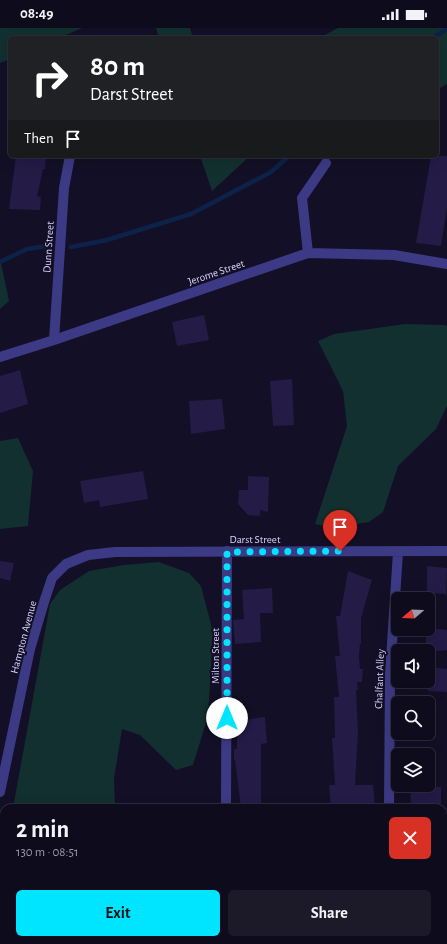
<!DOCTYPE html>
<html lang="en">
<head>
<meta charset="utf-8">
<style>
	:root { --surface:#0e0b1c; --page:#1c1929; --text:#f1f3f6; --muted:#9b9ba3; --line:#2e2b3b; --accent:#00e5ff }
	body { margin:0; font-family:"Alegreya Sans",sans-serif; background:var(--page); color:var(--text); height:100vh; display:flex; flex-direction:column; font-size:15px; white-space:nowrap }
	* { box-sizing:border-box; margin:0 }
	p { font-size:13px; color:var(--muted) }
	.icon { flex:none; width:22px; height:22px; fill:none; stroke:currentColor; stroke-width:2; stroke-linecap:round; stroke-linejoin:round }
	.map { position:relative; flex:1; overflow:hidden }
	.drawer { position:absolute; left:0px; top:776px; width:447px; height:140px; display:flex; flex-direction:column; background:var(--surface); border-radius:12px 12px 0 0; box-shadow:0 4px 16px #0002,0 0 0 1px var(--line) }
	.drawer>* { flex:none }
	.hud { position:absolute; left:8px; top:8px; width:431px; height:122px; border-radius:6px; box-shadow:0 4px 16px #0002,0 0 0 1px var(--line); background:#202124; color:#fff; overflow:hidden }
	.needle { width:26px; rotate:251deg }
	.buttons { position:absolute; left:391px; top:564px; display:grid; gap:8px }
	.buttons a { display:grid; place-items:center; width:44px; height:44px; border-radius:6px; background:var(--surface); box-shadow:0 4px 16px #0002,0 0 0 1px var(--line); font-size:20px }
	.pin { position:absolute; display:grid; place-items:center; width:34px; height:34px; color:#fff; margin:-41px -17px; border-radius:50% 50% 50% 0; rotate:-45deg; box-shadow:0 0 4px #0007 }
	.pin .icon { rotate:45deg }
	.me { position:absolute; width:44px; margin:-22px; rotate:0deg; stroke-linejoin:round; filter:drop-shadow(0 0 3px #0008) }
	.turn { display:flex; align-items:center; gap:14px; height:84px; padding:0 16px; font-size:18px }
	.turn .icon { width:52px; height:52px; stroke-width:2.5 }
	.turn b { display:block; font-size:28px; line-height:34px }
	.then { display:flex; align-items:center; height:38px; padding:0 16px; background:#0003; gap:8px; font-size:15px }
	.round { display:grid; place-items:center; flex:none; width:42px; height:42px; border-radius:6px; background:var(--page) }
	.overview { display:flex; align-items:center; justify-content:space-between; height:68px; padding:0 16px }
	h1 { font-size:24px; font-weight:700; line-height:30px }
	.action { display:flex; gap:8px; margin-top:auto; padding:8px 16px }
	.action a { flex:1; height:46px; border-radius:6px; background:var(--accent); color:#111; font-size:16px; font-weight:700; line-height:46px; text-align:center }
	.action a+a { background:var(--page); color:var(--text) }
	.status { display:flex; justify-content:space-between; align-items:center; height:28px; padding:0 20px; background:var(--surface); direction:ltr }
	.status svg { height:11px; fill:currentColor }
	.map>svg:first-child { display:block }
	.green { fill:#12302f }
	.lines { fill:none; stroke-linecap:round; stroke-linejoin:round }
	.stream { stroke:#0c2248; stroke-width:4.5 }
	.building { fill:#241b47 }
	.minor { stroke:#3d3a85; stroke-width:10 }
	.route { stroke:#00e5ff; stroke-width:7; stroke-dasharray:0 12.6 }
	.labels { text-anchor:middle; stroke-width:4; stroke-linejoin:round; paint-order:stroke }
	.street-label { font-size:11px; fill:#d9d4ff; stroke:#130f26 }
</style>
</head>
<body>
<div class="status"><b>08:49</b><svg viewBox="0 0 49 12"><path d="M0 12V9h3v3zM5 12V6h3v6zM10 12V3h3v9zM15 12V0h3v12zM26 1h20v11H26zM47 4h2v5h-2z"/></svg></div>
<div class="map">
<svg width="447" height="916" viewBox="0 0 447 916">
	<rect width="100%" height="100%" fill="#130f26"/>
	<path class="green" d="M0 0H82L59 10H10V31L0 35Z
		M156 0H190L193 10H159Z
		M338 0H447V56L437 62V10H319Z
		M200 128H250L212 163Z
		M0 230 9 273 0 281Z
		M405 296 445 297 447 298V378L436 401 398 438 383 484 369 494 333 500 315 496 347 398 343 363 318 313 334 306Z
		M18 410 33 443 28 498 0 501V413Z
		M159 534 189 545 201 558 213 604 208 688 193 737 176 742 140 707 122 701 114 751 115 780H13L50 576 60 562 89 543 124 537Z
		M19 912H82L83 916H19Z
		M362 912H391L399 914 400 916H359Z"/>
	<g class="lines">
		<path class="stream" d="M432 10 447 1
			M71 219 107 212 191 186 271 144 289 128
			M0 234 27 221 47 218"/>
	</g>
	<path class="building" d="M16 128H46L45 141H43L37 168 41 169 40 182 9 181Z
		M431 128H447V179L441 218 416 215Z
		M204 287 209 312 177 318 172 294Z
		M20 342 28 376 0 385V348Z
		M292 351 294 397 273 398 270 353Z
		M222 371 225 401 191 406 189 373Z
		M143 443 148 471 100 479 99 472 84 475 80 453Z
		M248 448 269 449 268 484 260 482V488L248 487 238 476 239 462H248Z
		M0 533 14 535 10 553 0 550Z
		M427 538 447 540 446 566 427 565Z
		M348 543 372 552 361 590V616H360L359 629 360 641H363L362 654H357L358 662H356L358 705 355 757H373L375 780H331L329 757H335L332 710H335L334 669H339L335 628H340L336 588H340Z
		M272 560 273 585H260L261 614 235 616 233 592 244 591 242 562Z
		M428 600 447 602V622L428 624 426 623V601H428Z
		M428 639 447 641V664L428 663Z
		M265 689 267 715 261 716V780H241L235 732 234 731V721H237V693Z
		M410 757H430V759H441V780H411Z"/>
	<g class="lines">
		<path class="minor" d="M308 225 302 170 326 135
			M54 312 64 160 70 128
			M0 329 54 312 308 225 394 227 447 236
			M0 764 30 621 44 574 52 550 66 536 88 527 115 524 447 523
			M226 780 227 523
			M389 780 390 646 398 524
			M443 805H447
			M223 916V912"/>
	</g>
	<g class="lines">
		<path class="route" d="M227 690V524L340 523"/>
	</g>
	<g class="labels">
		<g class="street-label">
			<text transform="translate(48 219) rotate(-86)" y="4">Dunn Street</text>
			<text transform="translate(216 244) rotate(-19)" y="4">Jerome Street</text>
			<text x="255" y="515">Darst Street</text>
			<text transform="translate(23 609) rotate(-75)" y="4">Hampton Avenue</text>
			<text transform="translate(215 628) rotate(-90)" y="4">Milton Street</text>
			<text transform="translate(379 651) rotate(-88)" y="4">Chalfant Alley</text>
		</g>
	</g>
</svg>
<div class="buttons">
<a><svg class="needle" viewBox="-14 -14 28 28"><path d="M0-13l5 13h-10z" fill="#e53935"/><path d="M0 13l5-13h-10z" fill="#9b9ba3"/></svg></a>
<a><svg class="icon" aria-label="sound" viewBox="0 0 24 24"><path d="M4 9h4l5-4v14l-5-4H4zM17 9q2 3 0 6"/></svg></a>
<a><svg class="icon" aria-label="search" viewBox="0 0 24 24"><circle cx="10" cy="10" r="6"/><path d="M15 15l6 6"/></svg></a>
<a><svg class="icon" aria-label="layers" viewBox="0 0 24 24"><path d="M12 4l9 5-9 5-9-5zM3 14l9 5 9-5"/></svg></a>
</div>
<div class="pin" style="left:340px;top:523px;background:#d93025"><svg class="icon" aria-label="arrive" viewBox="0 0 24 24"><path d="M6 21V4h12l-3 4 3 4H6"/></svg></div>
<svg class="me" style="left:227px;top:690px" viewBox="-20 -20 40 40"><circle r="19" fill="#fff"/><path d="M0-13L10 11 0 6-10 11z" fill="#00e5ff"/></svg>
<div class="hud">
<div class="turn"><svg class="icon" aria-label="right" viewBox="0 0 24 24"><path d="M7 20v-9h11M14 6l5 5-5 5"/></svg><div><b>80 m</b>Darst Street</div></div>
<div class="then">Then<svg class="icon" aria-label="arrive" viewBox="0 0 24 24"><path d="M6 21V4h12l-3 4 3 4H6"/></svg></div>
</div>
<section class="drawer">
<div class="overview"><div><h1>2 min</h1><p>130 m · 08:51</p></div><a class="round" style="background:#d93025;color:#fff"><svg class="icon" aria-label="close" viewBox="0 0 24 24"><path d="M6 6l12 12M18 6L6 18"/></svg></a></div>
<div class="action"><a>Exit</a><a>Share</a></div>
</section>
</div>
</body>
</html>
